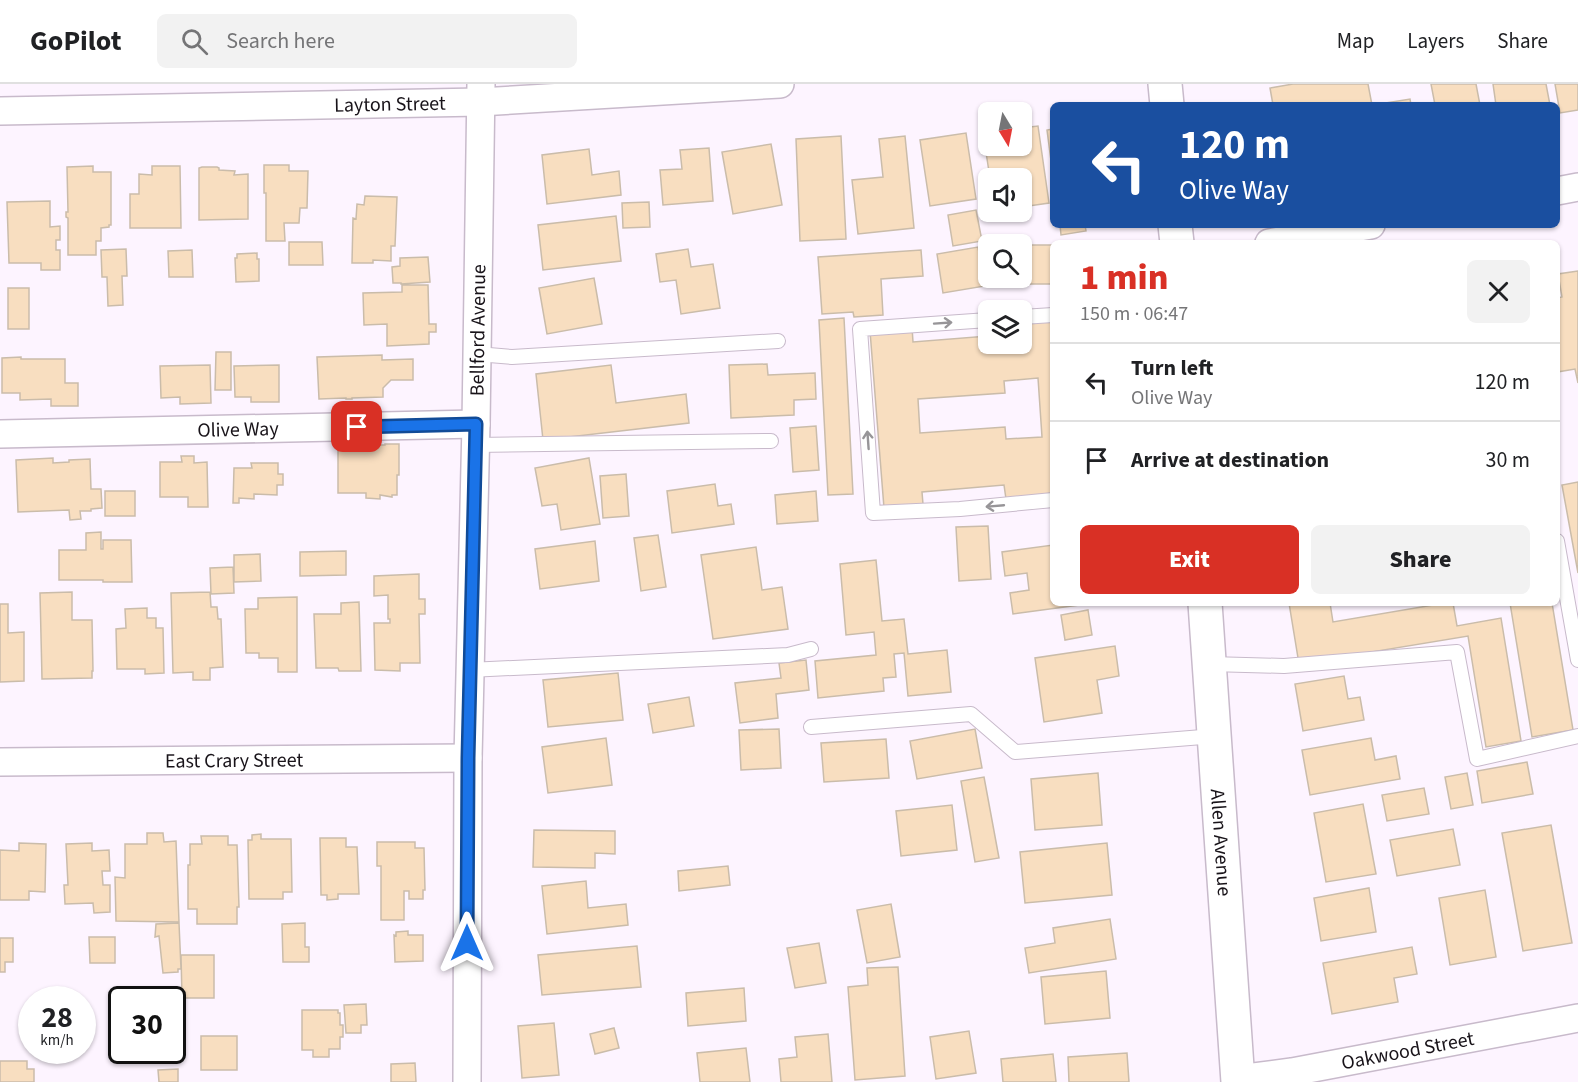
<!DOCTYPE html>
<html lang="en">
<head>
<meta charset="utf-8">
<style>
	:root { --surface:#fff; --page:#f2f2f2; --text:#202124; --muted:#757577; --line:#e0e0e0; --accent:#d93025 }
	body { margin:0; font-family:"Source Sans 3",sans-serif; background:var(--page); color:var(--text); height:100vh; display:flex; flex-direction:column; font-size:22px; white-space:nowrap }
	* { box-sizing:border-box; margin:0 }
	p { font-size:20px; color:var(--muted) }
	.icon { flex:none; width:33px; height:33px; fill:none; stroke:currentColor; stroke-width:2; stroke-linecap:round; stroke-linejoin:round }
	.map { position:relative; flex:1; overflow:hidden }
	.drawer { position:absolute; left:1050px; top:156px; width:510px; height:366px; display:flex; flex-direction:column; background:var(--surface); border-radius:9px; box-shadow:0 2px 4px #0004 }
	.drawer>* { flex:none }
	.guide { position:absolute; left:1050px; top:18px; width:510px; height:126px; border-radius:9px; box-shadow:0 2px 4px #0004; background:#1a4fa0; color:#fff; overflow:hidden }
	.needle { width:39px; rotate:170deg }
	.fabs { position:absolute; left:978px; top:18px; display:grid; gap:12px }
	.fabs a { display:grid; place-items:center; width:54px; height:54px; border-radius:9px; background:var(--surface); box-shadow:0 2px 4px #0004; font-size:30px }
	.speed { position:absolute; left:18px; top:902px; display:flex; gap:12px; font-size:30px; font-weight:700; text-align:center }
	.speed>* { display:grid; place-content:center; width:78px; height:78px; border-radius:50%; background:var(--surface); box-shadow:0 2px 4px #0004; line-height:1 }
	.speed small { font-size:15px; font-weight:400 }
	.speed .limit { border:3px solid #111; border-radius:9px; background:#fff; color:#111 }
	.pin { position:absolute; display:grid; place-items:center; width:51px; height:51px; color:#fff; margin:-26px; border-radius:12px; box-shadow:0 3px 9px #0006 }
	.me { position:absolute; width:66px; margin:-33px; rotate:0deg; stroke-linejoin:round; filter:drop-shadow(0 0 4px #0008) }
	.turn { display:flex; align-items:center; gap:21px; height:126px; padding:0 30px; font-size:27px }
	.turn .icon { width:78px; height:78px; stroke-width:2.5 }
	.turn b { display:block; font-size:42px; line-height:51px }
	.round { display:grid; place-items:center; flex:none; width:63px; height:63px; border-radius:9px; background:var(--page) }
	.summary { display:flex; align-items:center; justify-content:space-between; height:102px; padding:0 30px }
	h1 { font-size:36px; font-weight:800; line-height:45px; color:var(--accent) }
	.button { display:flex; gap:12px; margin-top:auto; padding:12px 30px }
	.button a { flex:1; height:69px; border-radius:9px; background:var(--accent); color:#fff; font-size:24px; font-weight:800; line-height:69px; text-align:center }
	.button a+a { background:var(--page); color:var(--text) }
	ul { padding:0; list-style:none }
	li { display:flex; align-items:center; gap:18px; height:78px; padding:0 30px; border-top:2px solid var(--line) }
	li div { flex:1 }
	li b { display:block; font-size:22px }
	li em { font-style:normal }
	header { display:flex; align-items:center; gap:36px; box-sizing:border-box; height:84px; padding:0 30px; background:var(--surface); border-bottom:2px solid var(--line) }
	header strong { font-size:28px }
	nav { display:flex; gap:33px; margin-inline-start:auto; font-size:21px }
	.search { width:420px; height:54px; background:var(--page); display:flex; align-items:center; gap:15px; box-sizing:border-box; padding:0 21px; border-radius:9px; color:var(--muted); font-size:22px }
	.map>svg:first-child { display:block }
	.building { fill:#f8dec0; stroke:#cabcaa; stroke-width:1.5; fill-rule:evenodd }
	.lines { fill:none; stroke-linecap:round; stroke-linejoin:round }
	.lane-casing { stroke:#c8bacb; stroke-width:16 }
	.street-casing { stroke:#c8bacb; stroke-width:30 }
	.secondary-casing { stroke:#c8bacb; stroke-width:36 }
	.lane { stroke:#fff; stroke-width:14 }
	.street { stroke:#fff; stroke-width:27 }
	.secondary { stroke:#fff; stroke-width:33 }
	.oneway { stroke:#979598 }
	.route-casing { stroke:#114b97; stroke-width:15 }
	.route { stroke:#1a73e8; stroke-width:10 }
	.labels { text-anchor:middle; stroke-width:6; stroke-linejoin:round; paint-order:stroke }
	.street-label { font-size:20px; fill:#181319; stroke:#fff }
</style>
</head>
<body>
<header>
<strong>GoPilot</strong>
<div class="search"><svg class="icon" aria-label="search" viewBox="0 0 24 24"><circle cx="10" cy="10" r="6"/><path d="M15 15l6 6"/></svg>Search here</div>
<nav><a>Map</a><a>Layers</a><a>Share</a></nav>
</header>
<div class="map">
<svg width="1578" height="998" viewBox="0 0 1578 998">
	<rect width="100%" height="100%" fill="#fdf4ff"/>
	<path class="building" d="M1293 0H1368L1372 21H1273L1270 4Z
		M1431 0H1476L1480 21H1435Z
		M1493 0H1546L1550 21H1496Z
		M1555 0H1578V26L1560 29Z
		M1410 15 1411 21H1380V20Z
		M1038 42 1049 119 1022 123V94H990L983 49H988V62H1022V44Z
		M1053 45V92L1047 46Z
		M966 49 976 115 930 122 920 56Z
		M841 52 846 155 800 157 796 55Z
		M905 52 914 144 858 150 852 96 883 93 879 55Z
		M771 60 782 121 733 130 722 68Z
		M709 64 713 117 663 121 660 86 682 85 680 66Z
		M589 65 592 91 619 87 621 111 547 120 542 71Z
		M264 81H289V87H308L307 124H300L299 139H284L285 157H266V109H264Z
		M93 82V88H111V141H109V143L101 144V157H96V171H68V134L66 133V128H68L67 83Z
		M152 82H180L181 144H130V110H139V90L152 91Z
		M202 83H217L219 84V86L235 87 234 91 248 90V135L199 136V84Z
		M365 112 397 113 395 162H391V177L373 176V179H352L353 134 356 135 357 120 364 121Z
		M50 117V143L60 142V156H56V166H60V186H41V179H9L7 118Z
		M649 118 650 143 623 144 622 119Z
		M976 126 982 157 953 162 948 131Z
		M616 132 621 177 543 186 538 141Z
		M1060 141H1085L1086 147 1061 151Z
		M289 158H322L323 181H289Z
		M1022 161H1053V200H1002V194H1022Z
		M978 163 985 202 943 209 937 170Z
		M126 165 127 192H122L123 221 108 222 107 193H102L101 166Z
		M688 165 691 183 713 180 720 224 681 230 676 196 660 198 656 170Z
		M192 166 193 193H169L168 167Z
		M921 166 923 192 881 195 883 231 854 233 853 228 822 230 818 173Z
		M257 169V175H259V197L236 198 235 174H237V170Z
		M428 173 430 198 401 200V199H393L392 183 400 182V174Z
		M1578 187V299L1575 285 1557 288V214L1562 213 1558 190Z
		M594 194 602 240 547 250 539 204Z
		M402 201H428L429 240H436V248H429V260L387 262V240L364 241 363 209 402 208Z
		M8 204H29V245H8Z
		M844 234 853 410 828 411 819 236Z
		M1053 236V411L1006 415 1004 401 922 408 923 420 884 424 870 247 912 243 913 258 988 252V260H1022V239ZM1038 294 1042 353 1006 355 1005 343 920 349 918 315 1005 309 1004 297Z
		M216 268H231V306H215Z
		M382 271V276L413 275V296H391L383 304V313L352 314V315H346V314L319 315 317 273Z
		M21 273V275H65V299H78V322H51V315L20 316V309H2V274Z
		M767 280 768 291 815 289 816 315 794 316V331L731 334 729 281Z
		M210 281 211 319 180 320V313L161 314 160 282Z
		M279 281V318H251V313H235L234 282Z
		M611 281 616 319 686 310 689 339 543 356 536 290Z
		M816 342 819 386 793 388 790 344Z
		M385 360H399V391H397V411H392V413L380 411V415L366 414V409H338V363H370V361H385Z
		M181 372H194V379L207 378 208 423H188V413H160V378H182Z
		M53 374V379L69 378V376L90 375 91 405H101L102 424 91 425V427H80L81 435 70 436 69 426 18 428 16 376Z
		M589 374 600 440 561 446 557 420 542 422 535 384Z
		M251 379H278V390H283V401H277V411L254 410V415L239 414V419H233L234 384H252Z
		M626 390 629 432 603 434 600 392Z
		M1578 398V489L1562 401Z
		M715 400 718 422 731 420 734 440 672 449 667 407Z
		M105 407H135V432H105Z
		M816 407 818 437 777 440 775 411Z
		M988 442 991 495 959 497 956 443Z
		M101 448V465H103V456H131L132 498H103V496H59V466H86V449Z
		M658 451 666 503 641 507 634 454Z
		M595 457 599 497 540 505 535 465Z
		M1053 461V519L1087 520 1013 530 1010 509 1029 506 1027 489 1005 492 1002 468Z
		M756 463 762 506 782 503 788 545 713 555 701 471Z
		M346 467V491L300 492V468Z
		M260 470 261 497 234 498V471Z
		M876 476 882 537 904 535 908 570 947 566 951 608 908 612 904 569 894 570 896 593 883 594 884 607 818 614 815 577 876 571 874 548 846 551 840 480Z
		M233 483 234 509 211 510 210 484Z
		M419 490V515H425V530H419L420 579H400V587L375 586 374 539H390V535H388V511L374 512V492Z
		M72 508V536H92L93 587H92V594L42 595 40 509Z
		M210 508 211 523H217L218 535H221L223 583 210 584V596H193V588L173 589 171 509Z
		M297 513V588H278V574H259V569H246L245 525H258V514Z
		M359 518 361 587H339L338 584H316L314 530H341V519Z
		M1289 519H1330L1333 538 1445 519H1453L1457 542 1501 534 1521 657 1486 663 1468 552 1299 580Z
		M1510 519H1552L1573 646 1532 653Z
		M0 520H8V549L24 548V597L0 598Z
		M147 524V534H156V544H163L164 589 145 590V585H117L116 545 126 544 125 525Z
		M1088 526 1092 551 1065 556 1061 531Z
		M1115 562 1119 592 1097 596 1102 629 1044 638 1035 574Z
		M806 576 809 606 776 610 778 634 740 639 735 599 781 594 779 579Z
		M618 589 623 636 548 643 543 596Z
		M1344 592 1348 615 1360 613 1364 636 1303 647 1295 600Z
		M689 613 694 642 653 649 648 620Z
		M779 645 781 684 741 686 739 646Z
		M975 645 982 684 917 695 910 657Z
		M606 654 612 701 548 709 542 663Z
		M1371 654 1375 676 1396 672 1400 695 1310 711 1302 666Z
		M886 655 889 694 824 698 821 659Z
		M1527 678 1533 710 1482 719 1477 687Z
		M1098 689 1102 741 1035 746 1031 695Z
		M1467 689 1473 721 1451 725 1445 693Z
		M984 693 999 774 975 778 961 697Z
		M1424 704 1429 730 1387 737 1382 711Z
		M1363 720 1376 790 1326 798 1314 729Z
		M952 721 957 766 901 772 896 727Z
		M1551 741 1572 859 1523 867 1502 749Z
		M1453 745 1460 781 1397 792 1390 756Z
		M534 746 615 747V770L595 769V784L533 783Z
		M147 749H163L164 758 176 757 179 838 116 837 115 793 125 794V760H147Z
		M261 750V755H291L292 808H283V815H249L248 756H252V751Z
		M201 752H228V761H237L239 823H237V840H197V825H188V781H190V760H202Z
		M320 754H346V763H357L359 810H338V815L327 816V811H321Z
		M377 758H415V764H424L425 806H423V815H409V807H404V836H381V782H377Z
		M19 759 46 760 45 808 29 807V816H0V766L19 767Z
		M92 759V767L109 766 110 787H102L103 801H110V828L94 829 93 819 65 820 64 801H68L66 760Z
		M1107 759 1112 811 1025 819 1020 768Z
		M728 782 730 801 679 807 678 787Z
		M586 797 588 824 626 820 628 841 547 850 542 802Z
		M1369 804 1376 848 1321 857 1314 814Z
		M1485 806 1496 873 1450 881 1439 814Z
		M891 820 900 873 867 879 857 826Z
		M1110 835 1116 875 1029 889 1025 864 1055 859 1053 844Z
		M179 839 181 885H178V888L163 889 159 852 155 853 156 840Z
		M305 839V863H309V878H283L282 840Z
		M408 847V851H423V877L395 878 394 851 396 852V848Z
		M89 853H115V879H90Z
		M0 854H13V878H5V888H0Z
		M819 859 826 899 795 904 787 864Z
		M637 862 641 903 542 911 538 871Z
		M1412 863 1417 890 1394 894 1398 918 1332 930 1323 879Z
		M181 871H214V914H182Z
		M898 883 905 992 855 996 848 903 868 901 867 884Z
		M1106 887 1110 934 1045 940 1041 893Z
		M744 904 746 937 688 942 686 909Z
		M366 920 367 941H361V949H346L344 921Z
		M302 926H338V929H340V941H343V953H340V965H329V973H313V966H302Z
		M554 939 559 991 522 994 518 942Z
		M614 944 619 964 595 970 590 950Z
		M969 947 976 989 936 995 930 953Z
		M828 950 832 998H781L779 975 797 973 795 953Z
		M201 952H237V986H201Z
		M746 964 750 998H700L697 969Z
		M1127 969 1129 998H1069L1068 973Z
		M1053 970 1056 998H1003L1001 975Z
		M0 977H27V985H34V998H0Z
		M415 979 416 998H391V980Z
		M178 985V998H159L158 986Z"/>
	<g class="lines">
		<defs>
			<path id="lane" d="M1022 233 1053 231
				M988 236 860 245 873 429 960 425 1053 416
				M477 270 512 273 778 257
				M475 361 771 357
				M1557 457 1578 576
				M1210 580 1284 582 1457 568 1477 675 1578 652
				M469 586 788 571 811 565
				M811 643 971 630 1015 668 1215 652"/>
			<g id="street">
				<path id="s1" d="M0 27 480 18 780 0"/>
				<path d="M1557 107 1578 103"/>
				<path d="M1269 159 1371 141"/>
				<path id="s2" d="M0 350 476 340"/>
				<path id="s3" d="M0 678 468 674"/>
				<path id="s4" d="M1238 995 1292 988 1578 934"/>
				<path id="s5" d="M467 998 468 674 476 340 481 0"/>
			</g>
			<g id="secondary">
				<path d="M1165 0 1167 21"/>
				<path d="M1175 141 1177 159"/>
				<path id="s6" d="M1205 519 1238 998"/>
			</g>
		</defs>
		<use href="#lane" class="lane-casing"/>
		<use href="#street" class="street-casing"/>
		<use href="#secondary" class="secondary-casing"/>
		<use href="#lane" class="lane"/>
		<use href="#street" class="street"/>
		<use href="#secondary" class="secondary"/>
	</g>
	<defs><path id="oneway-shaft" d="M-6 0H5M1.5-3L5.5 0L1.5 3" fill="none" stroke-width="1.6" stroke-linecap="round" stroke-linejoin="round" transform="scale(1.5)"/></defs>
	<g class="oneway">
		<use href="#oneway-shaft" transform="translate(943 239) rotate(-4)"/>
		<use href="#oneway-shaft" transform="translate(868 356) rotate(-94)"/>
		<use href="#oneway-shaft" transform="translate(995 422) rotate(175)"/>
	</g>
	<g class="lines">
		<defs>
			<path id="route" d="M357 343 476 340 468 674 467 859"/>
		</defs>
		<use href="#route" class="route-casing"/>
		<use href="#route" class="route"/>
	</g>
	<g class="labels">
		<g class="street-label">
			<text dy="7" stroke="none"><textPath href="#s1" startOffset="390">Layton Street</textPath></text>
			<text dy="7" stroke="none"><textPath href="#s5" startOffset="752">Bellford Avenue</textPath></text>
			<text dy="7" stroke="none"><textPath href="#s2" startOffset="238">Olive Way</textPath></text>
			<text dy="7" stroke="none"><textPath href="#s3" startOffset="234">East Crary Street</textPath></text>
			<text dy="7" stroke="none"><textPath href="#s6" startOffset="240">Allen Avenue</textPath></text>
			<text dy="7" stroke="none"><textPath href="#s4" startOffset="172">Oakwood Street</textPath></text>
		</g>
	</g>
</svg>
<div class="fabs">
<a><svg class="needle" viewBox="-14 -14 28 28"><path d="M0-13l5 13h-10z" fill="#e53935"/><path d="M0 13l5-13h-10z" fill="#757577"/></svg></a>
<a><svg class="icon" aria-label="sound" viewBox="0 0 24 24"><path d="M4 9h4l5-4v14l-5-4H4zM17 9q2 3 0 6"/></svg></a>
<a><svg class="icon" aria-label="search" viewBox="0 0 24 24"><circle cx="10" cy="10" r="6"/><path d="M15 15l6 6"/></svg></a>
<a><svg class="icon" aria-label="layers" viewBox="0 0 24 24"><path d="M12 4l9 5-9 5-9-5zM3 14l9 5 9-5"/></svg></a>
</div>
<div class="speed"><div>28<small>km/h</small></div><div class="limit">30</div></div>
<div class="pin" style="left:357px;top:343px;background:#d93025"><svg class="icon" aria-label="arrive" viewBox="0 0 24 24"><path d="M6 21V4h12l-3 4 3 4H6"/></svg></div>
<svg class="me" style="left:467px;top:859px" viewBox="-20 -20 40 40"><path d="M0-17L14 15 0 8-14 15z" fill="#1a73e8" stroke="#fff" stroke-width="4"/></svg>
<div class="guide">
<div class="turn"><svg class="icon" aria-label="left" viewBox="0 0 24 24"><path d="M17 20v-9H6M10 6l-5 5 5 5"/></svg><div><b>120 m</b>Olive Way</div></div>
</div>
<section class="drawer">
<div class="summary"><div><h1>1 min</h1><p>150 m · 06:47</p></div><a class="round"><svg class="icon" aria-label="close" viewBox="0 0 24 24"><path d="M6 6l12 12M18 6L6 18"/></svg></a></div>
<ul>
<li><svg class="icon" aria-label="left" viewBox="0 0 24 24"><path d="M17 20v-9H6M10 6l-5 5 5 5"/></svg><div><b>Turn left</b><p>Olive Way</p></div><em>120 m</em></li>
<li><svg class="icon" aria-label="arrive" viewBox="0 0 24 24"><path d="M6 21V4h12l-3 4 3 4H6"/></svg><div><b>Arrive at destination</b></div><em>30 m</em></li>
</ul>
<div class="button"><a>Exit</a><a>Share</a></div>
</section>
</div>
</body>
</html>
